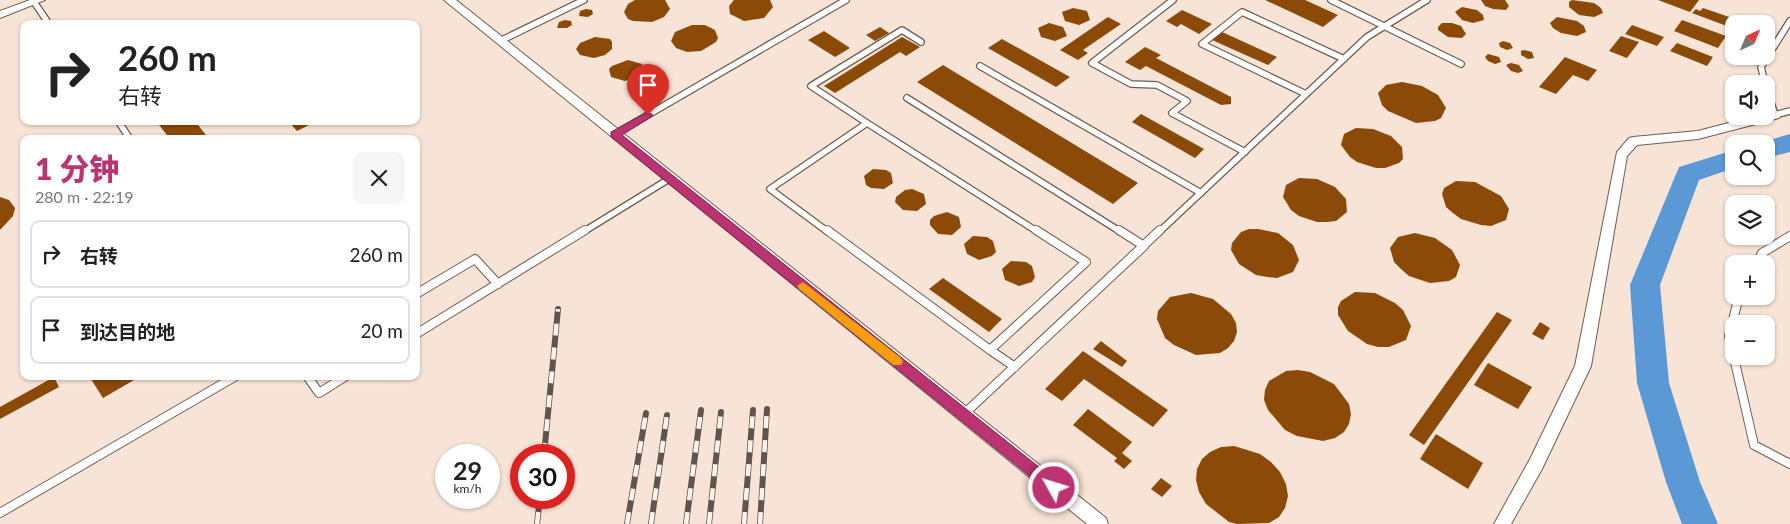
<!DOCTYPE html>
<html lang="zh">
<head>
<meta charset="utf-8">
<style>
	:root { --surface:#fff; --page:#f6f6f6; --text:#222; --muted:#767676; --line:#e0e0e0; --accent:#bb3371 }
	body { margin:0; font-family:Lato,"Noto Sans SC",sans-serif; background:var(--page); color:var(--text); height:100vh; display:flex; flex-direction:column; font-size:19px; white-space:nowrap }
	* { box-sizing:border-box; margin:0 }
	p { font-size:16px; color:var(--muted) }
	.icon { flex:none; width:28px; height:28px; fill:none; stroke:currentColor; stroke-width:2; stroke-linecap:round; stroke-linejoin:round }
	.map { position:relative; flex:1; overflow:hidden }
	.details { position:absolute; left:20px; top:135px; width:400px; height:245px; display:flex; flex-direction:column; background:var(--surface); border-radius:10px; box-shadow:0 1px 4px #0004 }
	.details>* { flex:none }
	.hud { position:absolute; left:20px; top:20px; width:400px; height:105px; border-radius:10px; box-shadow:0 1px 4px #0004; background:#fff; color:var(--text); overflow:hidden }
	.needle { width:32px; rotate:44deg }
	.tools { position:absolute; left:1725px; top:15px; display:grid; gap:10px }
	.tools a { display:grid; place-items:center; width:50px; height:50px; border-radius:10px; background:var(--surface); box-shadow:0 1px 4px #0004; font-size:25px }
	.speed { position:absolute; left:435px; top:444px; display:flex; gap:10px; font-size:25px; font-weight:700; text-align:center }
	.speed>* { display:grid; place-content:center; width:65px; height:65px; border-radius:50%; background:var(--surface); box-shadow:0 1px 4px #0004; line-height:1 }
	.speed small { font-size:12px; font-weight:400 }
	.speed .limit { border:8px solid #d22; background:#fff; color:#111 }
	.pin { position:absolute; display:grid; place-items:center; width:42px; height:42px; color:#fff; margin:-51px -21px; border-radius:50% 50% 50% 0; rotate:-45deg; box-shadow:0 0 5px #0007 }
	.pin .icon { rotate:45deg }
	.me { position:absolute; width:55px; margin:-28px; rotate:309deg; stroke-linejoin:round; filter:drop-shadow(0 0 4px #0008) }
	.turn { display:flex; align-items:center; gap:18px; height:105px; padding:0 15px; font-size:22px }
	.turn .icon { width:65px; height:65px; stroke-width:2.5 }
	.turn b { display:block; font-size:35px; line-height:42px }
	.round { display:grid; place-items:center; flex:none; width:52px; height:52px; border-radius:10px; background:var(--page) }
	.overview { display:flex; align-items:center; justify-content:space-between; height:85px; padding:0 15px }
	h1 { font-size:30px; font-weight:800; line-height:38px; color:var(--accent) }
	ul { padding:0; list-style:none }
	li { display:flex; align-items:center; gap:15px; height:68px; margin:0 10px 8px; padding:0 5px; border:2px solid var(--line); border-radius:10px }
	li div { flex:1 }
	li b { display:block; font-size:19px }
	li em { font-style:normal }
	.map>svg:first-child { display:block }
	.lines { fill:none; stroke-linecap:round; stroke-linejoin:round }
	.river { fill:#5b98d6; fill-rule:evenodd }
	.building { fill:#8b4a07 }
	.lane-far1-casing { stroke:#6e5d51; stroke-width:8 }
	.lane-casing { stroke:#6e5d51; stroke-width:10 }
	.street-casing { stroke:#6e5d51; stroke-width:2 }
	.lane-far1 { stroke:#fff; stroke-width:5.5 }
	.lane { stroke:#fff; stroke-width:8 }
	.street { fill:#fff; fill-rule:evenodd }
	.rail-casing { stroke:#5f554e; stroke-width:6 }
	.rail { stroke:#fff3ea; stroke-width:4.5; stroke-dasharray:12; stroke-linecap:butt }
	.route { fill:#bb3371; stroke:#7a2149 }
	.slow { fill:#f59e0b }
</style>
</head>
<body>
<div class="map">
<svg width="1790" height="524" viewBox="0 0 1790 524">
	<rect width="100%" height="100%" fill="#f7e4d6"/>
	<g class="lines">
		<path class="river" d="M1790 134V152L1766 158V144H1756Z
			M1734 150V168L1699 180 1660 285 1669 383 1700 482 1718 524H1682L1666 482 1637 383 1630 285 1679 167Z"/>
	</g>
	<path class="building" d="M635 0H665L670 9 664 17 652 22 633 21 628 19 624 12 628 4Z
		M734 0H770L773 7 764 18 744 21 730 14 729 6Z
		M1265 0H1305L1338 15 1323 27Z
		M1481 0H1505L1509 6 1506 10 1493 9 1485 6Z
		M1572 0 1594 3 1601 8 1603 13 1594 17 1579 15 1569 7V2Z
		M1658 0H1699L1690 12Z
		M1462 7 1477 10 1483 15 1484 20 1473 23 1462 20 1455 12Z
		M1073 8 1087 11 1090 20 1079 25 1065 21 1062 12Z
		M1703 8 1738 20 1732 28 1692 13 1696 9 1700 11Z
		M586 9 592 10 593 14 588 17 579 16 580 11Z
		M1182 10 1212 24 1199 34 1181 24 1177 27 1166 21Z
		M1108 17 1121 24 1083 50 1088 53 1078 60 1060 50Z
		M1557 17 1577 21 1584 26 1586 32 1577 36 1561 33 1553 28 1550 23Z
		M565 20 571 21 572 25 567 28H557L559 22Z
		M1682 20 1726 36 1718 48 1674 31Z
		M1049 23 1063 27 1067 36 1055 41 1041 37 1038 28Z
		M1442 23H1452L1461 26 1466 34 1462 38 1448 37 1438 30V27Z
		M692 25H705L715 30 718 38 716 42 701 51 687 52 676 48 671 41 675 32Z
		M1632 25 1664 37 1657 46 1625 34Z
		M880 27 889 33 875 41 866 35Z
		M824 31 850 48 835 57 808 40Z
		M1222 32 1277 57 1268 65 1212 40Z
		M1621 36 1639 42 1627 58 1609 51Z
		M595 37 610 39 612 42V49L605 55 594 58 580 55 576 49 580 43Z
		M902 37 920 47 906 56 900 52 835 93 824 86Z
		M1002 39 1070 77 1056 87 988 48Z
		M1503 41 1510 43 1513 48 1507 50 1500 47 1499 43Z
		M1677 43 1713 57 1707 66 1670 51Z
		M1145 47 1161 55 1156 58 1231 97V104L1221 105 1146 66 1140 70 1125 62Z
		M1524 50 1532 52 1534 58 1528 59 1521 55V51Z
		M1488 54 1499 57 1501 62 1495 64 1488 61 1485 57Z
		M1565 57 1597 70 1588 81 1573 75 1556 94 1539 87Z
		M628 60 642 64 643 71 641 75 625 81 611 77 609 69 612 66Z
		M1511 63 1519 65 1523 71 1518 73 1511 71 1506 65Z
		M943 65 1138 183 1113 204 917 82Z
		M1402 82 1422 86 1438 95 1446 108 1441 118 1435 121 1416 123 1388 111 1382 105 1378 93 1386 85Z
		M1141 114 1204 149 1195 158 1132 122Z
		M156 121H195L209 139H170Z
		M288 121H317L297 131Z
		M1356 128 1373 129 1391 136 1402 147 1403 159 1399 163 1385 168H1376L1357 162 1350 157 1341 145 1344 134Z
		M873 169 886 170 891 173 893 183 884 189 871 188 866 185 864 176Z
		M1299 178 1317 179 1335 187 1346 199 1347 212 1336 221 1327 222H1317L1299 216 1291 210 1283 197 1286 185Z
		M1456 181 1475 182 1501 196 1509 209 1506 220 1491 226 1481 225 1461 219 1453 213 1446 207 1442 194 1444 188Z
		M912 189 924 194 926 204 917 211 903 210 895 202 896 197 905 190Z
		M0 197 9 200 15 208 13 216 0 230Z
		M947 212 959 217 961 227 952 235 938 234 930 225V220L934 216Z
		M1249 229H1258L1278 233 1293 245 1299 260 1293 272 1277 278 1267 277 1256 275 1239 264 1231 250 1232 243 1241 232Z
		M1415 233 1435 238 1452 250 1460 265 1456 277 1449 281 1430 283 1409 276 1401 269 1394 262 1390 248 1398 237Z
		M973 236 987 237 993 241 996 252 992 256 979 260 967 254 964 244Z
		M1011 261 1026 262 1032 266 1035 277 1032 282 1019 286 1005 280 1002 269Z
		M943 278 1002 319 989 332 929 289Z
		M1355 292 1375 293 1395 303 1403 310 1411 326 1406 340 1389 347H1378L1367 344 1348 331 1338 315V307L1341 301Z
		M1191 293 1213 299 1231 314 1236 323 1237 332 1234 341 1228 348 1220 353 1196 355 1174 345 1165 338 1157 319 1158 311 1170 297Z
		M1497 312 1512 320 1424 445 1409 435Z
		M1540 322 1550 328 1543 340 1532 334Z
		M1101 341 1127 361 1122 367 1093 349Z
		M1083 351 1168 410 1153 427 1084 379 1062 401 1045 389Z
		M1488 363 1532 387 1518 409 1474 385Z
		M1298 370 1310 372 1334 384 1349 404 1351 414 1349 424 1344 432 1335 438 1323 441 1297 436 1285 430 1268 410 1264 400 1265 390 1269 381 1286 371Z
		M89 376H141L103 398Z
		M54 377 59 387 0 419V407Z
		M1088 409 1132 442 1122 453 1132 461 1124 469 1114 461 1117 458 1073 425Z
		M1436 434 1483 463 1468 489 1420 459Z
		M1234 446 1260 454 1271 462 1280 472 1286 484 1288 496 1285 508 1279 517 1269 523 1237 524 1229 522 1206 504 1199 492 1196 480 1197 469 1202 459 1210 452 1221 447Z
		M1161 478 1172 486 1162 497 1151 489Z"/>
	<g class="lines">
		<defs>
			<path id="lane-far1" d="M1173 0 1092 63 1131 84 1157 85 1187 101 1172 113 1245 152
				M1331 0 1461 64
				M34 2 49 24
				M502 40 584 0
				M980 66 1201 193
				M1765 84 1761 67 1790 21
				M1766 87 1775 115 1790 111
				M1306 94 1202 44 1242 12 1344 59
				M907 98 1121 232
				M118 121 130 139
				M867 123 811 86 902 30 921 42
				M615 134 846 0
				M583 232 669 179
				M828 232 770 189 867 123 1038 232
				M1159 232 1367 37 1427 0"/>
			<path id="lane" d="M827 230 990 350
				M1119 230 1144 246
				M1144 246 963 415 1160 230
				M1756 264 1762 253 1790 236
				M416 294 475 259 498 284
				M1739 296 1729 336 1754 445 1790 464
				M416 334 585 230
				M990 350 1015 367
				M990 350 1086 262 1036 230
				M307 376 319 393 346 376
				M0 513 236 376"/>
			<path id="street" d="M30 0H45L0 18V11Z
				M444 0H456L1106 518 1108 524H1087Z
				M1775 111 1779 112 1781 115 1779 118 1698 139 1637 145 1627 156 1591 366 1542 469 1511 524H1494L1530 459 1575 366 1617 152 1629 138 1633 137 1698 131 1755 116H1766V113Z"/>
		</defs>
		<use href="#lane-far1" class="lane-far1-casing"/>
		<use href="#lane" class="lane-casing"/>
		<use href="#street" class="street-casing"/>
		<use href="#lane-far1" class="lane-far1"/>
		<use href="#lane" class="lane"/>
		<use href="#street" class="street"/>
		<defs>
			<path id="rail" d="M544 455 558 309
				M537 524 540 498
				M627 524 646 413
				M651 524 667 415
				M686 524 701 410
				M709 524 721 412
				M744 524 753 410
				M760 524 767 409"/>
		</defs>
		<use href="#rail" class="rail-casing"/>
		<use href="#rail" class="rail"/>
	</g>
	<path class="route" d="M648 112 653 115 651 117 622 135 1059 483 1061 488 1059 492 1054 494 1049 492 611 137V132Z"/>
	<path class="slow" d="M803 282 901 358 903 362 901 365H893L799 289 797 286Z"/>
</svg>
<div class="tools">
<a><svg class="needle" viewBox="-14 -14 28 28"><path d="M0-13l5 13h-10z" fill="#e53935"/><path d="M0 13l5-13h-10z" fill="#767676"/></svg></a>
<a><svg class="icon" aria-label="sound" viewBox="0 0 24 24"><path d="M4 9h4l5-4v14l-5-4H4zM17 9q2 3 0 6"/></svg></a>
<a><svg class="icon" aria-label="search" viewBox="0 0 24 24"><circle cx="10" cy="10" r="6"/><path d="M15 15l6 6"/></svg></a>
<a><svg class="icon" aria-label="layers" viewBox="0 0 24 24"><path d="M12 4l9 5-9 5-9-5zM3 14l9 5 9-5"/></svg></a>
<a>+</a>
<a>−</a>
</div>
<div class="speed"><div>29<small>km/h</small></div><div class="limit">30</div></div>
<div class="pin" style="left:648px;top:115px;background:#d93025"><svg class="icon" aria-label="arrive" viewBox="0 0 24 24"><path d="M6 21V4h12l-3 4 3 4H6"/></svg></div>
<svg class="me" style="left:1054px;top:488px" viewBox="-20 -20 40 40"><circle r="17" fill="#bb3371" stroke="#fff" stroke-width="3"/><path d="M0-11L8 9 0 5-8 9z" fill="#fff"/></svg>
<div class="hud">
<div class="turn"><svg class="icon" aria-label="right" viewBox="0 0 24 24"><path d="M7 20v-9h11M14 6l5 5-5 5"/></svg><div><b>260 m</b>右转</div></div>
</div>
<section class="details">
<div class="overview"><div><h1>1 分钟</h1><p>280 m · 22:19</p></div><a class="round"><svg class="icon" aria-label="close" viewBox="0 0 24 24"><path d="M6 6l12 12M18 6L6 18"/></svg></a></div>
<ul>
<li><svg class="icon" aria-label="right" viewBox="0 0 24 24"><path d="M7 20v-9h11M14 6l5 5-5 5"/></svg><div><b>右转</b></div><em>260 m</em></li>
<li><svg class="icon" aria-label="arrive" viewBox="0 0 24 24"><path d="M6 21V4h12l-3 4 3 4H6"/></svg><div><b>到达目的地</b></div><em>20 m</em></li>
</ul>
</section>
</div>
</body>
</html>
